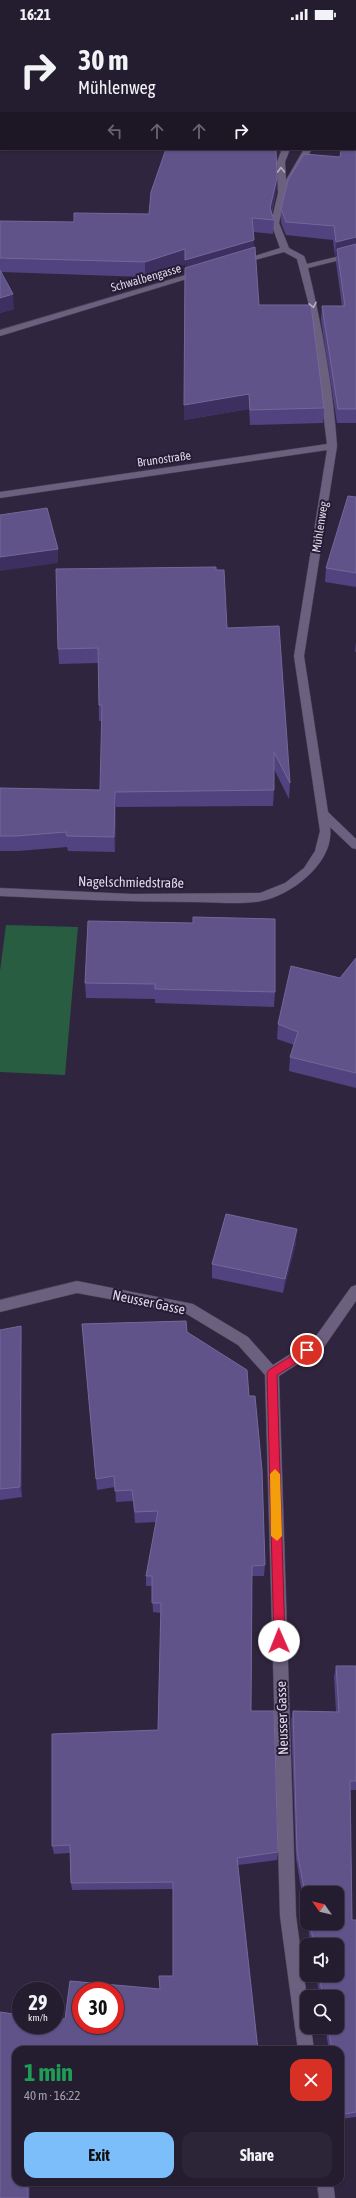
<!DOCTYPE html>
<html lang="en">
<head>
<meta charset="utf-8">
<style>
	:root { --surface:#241c2f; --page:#2c2537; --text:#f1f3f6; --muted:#a3a1aa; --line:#413a4b; --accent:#7cbef9 }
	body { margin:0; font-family:"Asap Condensed",sans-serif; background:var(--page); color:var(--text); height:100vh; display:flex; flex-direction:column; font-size:15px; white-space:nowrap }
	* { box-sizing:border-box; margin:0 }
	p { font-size:13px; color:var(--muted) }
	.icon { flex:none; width:22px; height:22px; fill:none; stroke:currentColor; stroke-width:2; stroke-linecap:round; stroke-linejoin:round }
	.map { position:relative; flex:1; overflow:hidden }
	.side { position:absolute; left:12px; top:2018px; width:332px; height:140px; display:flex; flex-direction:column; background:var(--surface); border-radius:12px; box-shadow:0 1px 3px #0004,0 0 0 1px var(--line) }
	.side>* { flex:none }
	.banner { position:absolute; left:0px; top:0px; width:356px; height:122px; box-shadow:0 1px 3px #0004,0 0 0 1px var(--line); background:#241c2f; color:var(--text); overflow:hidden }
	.needle { width:26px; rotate:304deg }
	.tools { position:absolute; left:300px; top:1858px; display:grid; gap:8px }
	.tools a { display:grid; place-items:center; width:44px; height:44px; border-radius:8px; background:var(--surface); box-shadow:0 1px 3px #0004,0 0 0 1px var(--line); font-size:20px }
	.speed { position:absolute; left:12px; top:1954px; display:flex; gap:8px; font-size:20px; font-weight:700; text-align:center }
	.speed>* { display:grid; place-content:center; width:52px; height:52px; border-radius:50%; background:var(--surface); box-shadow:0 1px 3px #0004,0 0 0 1px var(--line); line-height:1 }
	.speed small { font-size:10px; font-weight:400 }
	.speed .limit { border:6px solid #d22; background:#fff; color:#111 }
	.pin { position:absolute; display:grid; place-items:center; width:34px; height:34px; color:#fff; margin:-17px; border:2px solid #fff; border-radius:50%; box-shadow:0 1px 4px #0007 }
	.me { position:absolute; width:44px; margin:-22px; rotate:359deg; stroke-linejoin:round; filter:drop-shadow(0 0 3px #0008) }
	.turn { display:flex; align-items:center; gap:14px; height:84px; padding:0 12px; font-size:18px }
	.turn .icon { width:52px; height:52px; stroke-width:2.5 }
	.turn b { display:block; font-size:28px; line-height:34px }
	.lanes { display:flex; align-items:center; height:38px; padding:0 12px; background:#0003; justify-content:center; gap:20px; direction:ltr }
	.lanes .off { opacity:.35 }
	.round { display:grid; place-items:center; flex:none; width:42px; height:42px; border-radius:12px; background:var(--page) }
	.head { display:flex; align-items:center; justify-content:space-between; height:68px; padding:0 12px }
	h1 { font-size:24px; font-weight:700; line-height:30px; color:#1e9e55 }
	.action { display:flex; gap:8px; margin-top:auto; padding:8px 12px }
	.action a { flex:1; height:46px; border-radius:12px; background:var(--accent); color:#111; font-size:16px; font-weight:700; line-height:46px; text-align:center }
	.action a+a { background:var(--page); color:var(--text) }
	.status { display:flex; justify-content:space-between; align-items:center; height:28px; padding:0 20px; background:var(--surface); direction:ltr }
	.status svg { height:11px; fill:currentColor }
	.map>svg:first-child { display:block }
	.green { fill:#295d41 }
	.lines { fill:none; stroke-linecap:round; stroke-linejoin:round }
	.street-casing { stroke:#4b4257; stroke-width:1 }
	.street { fill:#6b607e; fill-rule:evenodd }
	.wall { fill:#50437f; fill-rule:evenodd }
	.shaded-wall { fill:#3d3061 }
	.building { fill:#5f538a; stroke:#736899; fill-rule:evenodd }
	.oneway { stroke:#b5adc2 }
	.route { fill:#e11d48; stroke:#92132f }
	.slow { fill:#f59e0b }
	.labels { text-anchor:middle; stroke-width:4; stroke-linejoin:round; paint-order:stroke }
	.far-street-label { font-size:12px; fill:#ddd7e7; stroke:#261c35 }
	.street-label { font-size:14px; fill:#ddd7e7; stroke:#261c35 }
</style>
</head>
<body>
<div class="status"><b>16:21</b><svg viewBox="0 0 49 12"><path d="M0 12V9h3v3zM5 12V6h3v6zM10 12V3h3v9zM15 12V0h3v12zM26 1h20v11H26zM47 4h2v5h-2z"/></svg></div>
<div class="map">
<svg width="356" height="2170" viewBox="0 0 356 2170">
	<rect width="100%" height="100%" fill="#30253f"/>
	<path class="green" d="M6 897 78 899 65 1047 0 1044V943Z"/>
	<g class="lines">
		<defs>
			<path id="street" d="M299 0H307V1H299Z
				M282 121H290L285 134 286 152 304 121H312L286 165 279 195 289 220 304 228 307 236 356 224V228L308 240C322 298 333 359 337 418L304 628 328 784 356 811V821L352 820 330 799C335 834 292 867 261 873 242 877 215 874 195 874 130 874 65 871 0 868V860L132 866 260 865 285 855 304 840 315 823 320 803 294 628 327 422 0 470V464L327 416 310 281 297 231 284 224 240 236 236 234 280 220 271 195 278 165 277 134Z
				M196 244 203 246 0 308V302Z
				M77 1253 193 1276 248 1309 273 1337 314 1311 351 1259 356 1257V1273L324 1319 279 1348 296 1888 307 1970V1999H311L314 2022H298L280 1888 265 1347 238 1317 185 1285 77 1265 0 1284V1272Z
				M317 2154H333L335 2170H319Z"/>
		</defs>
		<use href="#street" class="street-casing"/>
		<use href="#street" class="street"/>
	</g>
	<path class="wall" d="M356 117V395H337L321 292 322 278H342L336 234 337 227 335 228 333 212 286 207 281 195V181L340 129Z
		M277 150 276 165 272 185 274 192 273 206 254 204V220L259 277 324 380 323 395 250 397 249 381 184 392 185 236 145 249 1 244 14 281 0 285V193L74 194 149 186Z
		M356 469V559L325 554 326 540Z
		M216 542 227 600 290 755 289 771 274 741V762L273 778 116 779 115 824 68 823 67 819 18 823H0V760L100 762 102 693H99L98 635 59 636 58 621Z
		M356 613V624H355Z
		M88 893 275 964 274 979 155 975V971L86 970 85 955Z
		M356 930V1060L289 1043 290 1029 294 1017 277 1011 278 996 340 950Z
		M296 1215 283 1265 212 1250V1236Z
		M186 1293 187 1304 247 1342 249 1368H255L262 1442 265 1537 264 1548H252L251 1683H274L278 1824 277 1832 238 1837 258 2022H16V2154H30V2170H0V1984L21 1987V1997H55V1990L65 1991 70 1953 160 1961 159 1948H173V1861L72 1862 71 1855 70 1825 54 1826 52 1818V1706L158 1702 161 1585 153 1584 152 1558H146V1548L156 1494 135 1495 133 1473 116 1474 115 1459 97 1462 82 1296ZM81 1963H115V1997H81Z
		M0 1302 22 1310V1469L0 1472Z
		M336 1638H356V1762H350L352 1892H356V2089L341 2091 340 2085V2022H329L325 1999H337V1969H320L316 1947H337V1917H311L296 1831 291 1693 293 1683 336 1684 334 1649ZM307 1865 337 1895H307Z"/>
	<path class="shaded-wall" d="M277 150 276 165 270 191V180Z
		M356 209V218L337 221V227L335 228 336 214Z
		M254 212V226L185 246V232Z
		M185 221V236L145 249V234Z
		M13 266 14 281 0 285V270Z
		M249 366V381L184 392V377Z
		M58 521V535L0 543V529Z
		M115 764 116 779 115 824 114 809Z
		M297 1201 296 1215 283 1265 285 1251Z
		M21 1298 22 1310V1469L20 1459Z
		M28 2154H30V2170H28Z"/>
	<path class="building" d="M188 0H270V1H187Z
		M355 117H356V209L336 214 334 198 286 194 281 181 288 152 304 126 340 129 341 121H355Z
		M166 121H259L276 123 277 150 270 180 274 192 252 190 254 212 185 232V221L145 234 0 230V193L74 194V185L149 186 151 164Z
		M356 216V381H338L322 278H345L337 221Z
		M255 219 259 277H311L324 380 250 382 249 366 184 377 185 240Z
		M0 242 13 266 0 270Z
		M348 468 356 469V545L326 540Z
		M47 480 58 521 0 529V487Z
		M216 539V542H224L227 600 279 598 290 755 274 724V762L115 764 114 809 67 808 66 804 16 808H0V760L100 762 102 677H99L98 620 58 621 56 541Z
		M193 889 275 891V964L155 961V956L85 955 88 893 193 895Z
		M356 930V1045L290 1029 298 1004 278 996 291 938 340 950Z
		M226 1186 297 1201 285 1251 212 1236Z
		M186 1293 187 1304 247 1342 249 1368H255L262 1442 265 1537 252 1538 251 1683H274L278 1824 237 1830 258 2022H16V2154H28V2170H0V1984L21 1987V1997H55V1990L65 1991 70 1953 160 1961 159 1948H173V1854L71 1855 70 1817 52 1818V1706L158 1702 161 1575H152V1548H146L158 1483 135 1484 132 1462 115 1463 114 1448 96 1451 82 1296ZM81 1963H115V1997H81Z
		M21 1298 20 1459 0 1461V1302Z
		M336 1638H356V1753H350L352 1892H356V2084L344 2086 340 2066V2022H332L328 1999H337V1969H323L319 1947H337V1917H314L310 1895H337V1865H307V1877L297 1823 293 1683 339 1684Z"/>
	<defs><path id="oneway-chevron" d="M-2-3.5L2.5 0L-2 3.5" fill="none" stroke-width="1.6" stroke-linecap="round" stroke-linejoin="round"/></defs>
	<g class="oneway">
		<use href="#oneway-chevron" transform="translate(281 142) rotate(-91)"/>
		<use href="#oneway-chevron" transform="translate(313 277) rotate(78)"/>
	</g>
	<path class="route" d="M307 1318 311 1319V1326L277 1347 285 1613 283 1617 279 1619 276 1617 274 1613 267 1345 269 1342Z"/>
	<path class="slow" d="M275 1441 280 1446 282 1508 277 1513 271 1508 270 1446Z"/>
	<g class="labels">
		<g class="far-street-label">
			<text transform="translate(146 250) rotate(-16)" y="4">Schwalbengasse</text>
			<text transform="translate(164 431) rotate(-8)" y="4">Brunostraße</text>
			<text transform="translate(320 499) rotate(-81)" y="4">Mühlenweg</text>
		</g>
		<g class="street-label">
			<text transform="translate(131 854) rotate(1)" y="5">Nagelschmiedstraße</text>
			<text transform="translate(149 1274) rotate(12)" y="5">Neusser Gasse</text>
			<text transform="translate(282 1690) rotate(-92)" y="5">Neusser Gasse</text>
		</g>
	</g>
</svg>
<div class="tools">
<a><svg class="needle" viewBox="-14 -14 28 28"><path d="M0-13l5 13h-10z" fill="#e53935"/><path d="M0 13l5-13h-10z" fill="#a3a1aa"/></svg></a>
<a><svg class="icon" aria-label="sound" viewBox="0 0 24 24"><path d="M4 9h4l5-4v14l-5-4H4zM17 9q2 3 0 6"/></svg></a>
<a><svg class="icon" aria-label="search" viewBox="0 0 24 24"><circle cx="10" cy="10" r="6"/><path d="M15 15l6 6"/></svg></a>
</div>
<div class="speed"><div>29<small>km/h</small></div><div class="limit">30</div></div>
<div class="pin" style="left:307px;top:1322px;background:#d93025"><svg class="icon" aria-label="arrive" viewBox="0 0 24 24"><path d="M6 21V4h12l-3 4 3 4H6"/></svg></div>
<svg class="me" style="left:279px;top:1613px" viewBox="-20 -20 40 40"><circle r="19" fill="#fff"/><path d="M0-13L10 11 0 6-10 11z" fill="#e11d48"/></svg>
<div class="banner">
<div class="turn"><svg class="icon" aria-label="right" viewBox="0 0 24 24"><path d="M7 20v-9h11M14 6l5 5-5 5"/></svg><div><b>30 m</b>Mühlenweg</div></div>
<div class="lanes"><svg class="icon off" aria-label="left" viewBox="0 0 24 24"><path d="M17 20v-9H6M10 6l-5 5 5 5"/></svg><svg class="icon off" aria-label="ahead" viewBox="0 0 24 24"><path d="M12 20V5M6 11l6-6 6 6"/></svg><svg class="icon off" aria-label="ahead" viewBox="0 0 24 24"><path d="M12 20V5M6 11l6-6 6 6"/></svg><svg class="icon" aria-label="right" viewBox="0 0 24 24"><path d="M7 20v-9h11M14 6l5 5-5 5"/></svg></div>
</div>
<section class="side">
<div class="head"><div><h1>1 min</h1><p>40 m · 16:22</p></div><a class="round" style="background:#d93025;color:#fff"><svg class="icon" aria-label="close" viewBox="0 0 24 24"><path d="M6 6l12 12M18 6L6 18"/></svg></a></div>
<div class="action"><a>Exit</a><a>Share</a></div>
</section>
</div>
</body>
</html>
